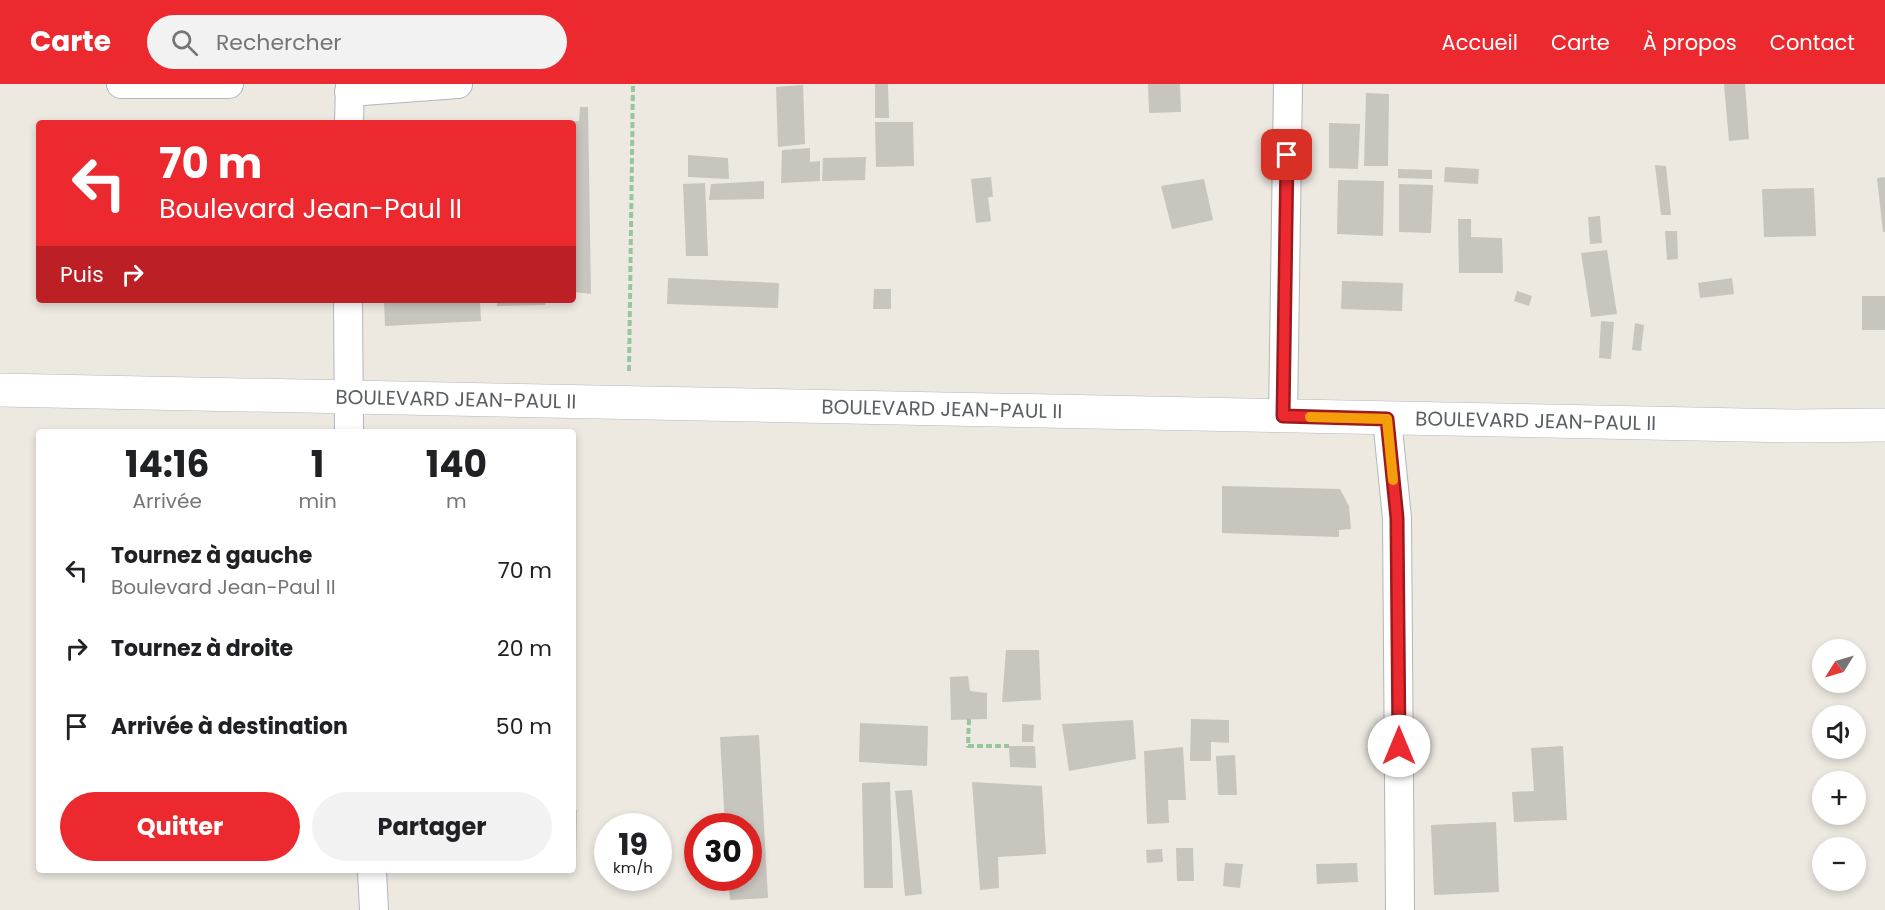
<!DOCTYPE html>
<html lang="fr">
<head>
<meta charset="utf-8">
<style>
	:root { --surface:#fff; --page:#f2f2f2; --text:#202124; --muted:#757577; --accent:#eb292f }
	body { margin:0; font-family:Poppins,sans-serif; background:var(--page); color:var(--text); height:100vh; display:flex; flex-direction:column; font-size:22px; white-space:nowrap }
	* { box-sizing:border-box; margin:0 }
	p { font-size:20px; color:var(--muted) }
	.icon { flex:none; width:33px; height:33px; fill:none; stroke:currentColor; stroke-width:2; stroke-linecap:round; stroke-linejoin:round }
	.map { position:relative; flex:1; overflow:hidden }
	.side { position:absolute; left:36px; top:345px; width:540px; height:444px; display:flex; flex-direction:column; background:var(--surface); border-radius:6px; box-shadow:0 3px 9px #0003 }
	.side>* { flex:none }
	.hud { position:absolute; left:36px; top:36px; width:540px; height:183px; border-radius:6px; box-shadow:0 3px 9px #0003; background:#eb292f; color:#fff; overflow:hidden }
	.needle { width:39px; rotate:233deg }
	.buttons { position:absolute; left:1812px; top:555px; display:grid; gap:12px }
	.buttons a { display:grid; place-items:center; width:54px; height:54px; border-radius:50%; background:var(--surface); box-shadow:0 3px 9px #0003; font-size:30px }
	.speed { position:absolute; left:594px; top:729px; display:flex; gap:12px; font-size:30px; font-weight:700; text-align:center }
	.speed>* { display:grid; place-content:center; width:78px; height:78px; border-radius:50%; background:var(--surface); box-shadow:0 3px 9px #0003; line-height:1 }
	.speed small { font-size:15px; font-weight:400 }
	.speed .limit { border:9px solid #d22; background:#fff; color:#111 }
	.pin { position:absolute; display:grid; place-items:center; width:51px; height:51px; color:#fff; margin:-26px; border-radius:12px; box-shadow:0 3px 9px #0006 }
	.me { position:absolute; width:66px; margin:-33px; rotate:0deg; stroke-linejoin:round; filter:drop-shadow(0 0 4px #0008) }
	.turn { display:flex; align-items:center; gap:21px; height:126px; padding:0 24px; font-size:27px }
	.turn .icon { width:78px; height:78px; stroke-width:2.5 }
	.turn b { display:block; font-size:42px; line-height:51px }
	.then { display:flex; align-items:center; height:57px; padding:0 24px; background:#0003; gap:12px; font-size:22px }
	.eta { display:flex; justify-content:space-evenly; align-items:center; height:102px; text-align:center }
	.eta b { font-size:36px; font-weight:700; line-height:42px }
	.cta { display:flex; gap:12px; margin-top:auto; padding:12px 24px }
	.cta a { flex:1; height:69px; border-radius:36px; background:var(--accent); color:#fff; font-size:24px; font-weight:700; line-height:69px; text-align:center }
	.cta a+a { background:var(--page); color:var(--text) }
	ul { padding:0; list-style:none }
	li { display:flex; align-items:center; gap:18px; height:78px; padding:0 24px }
	li div { flex:1 }
	li b { display:block; font-size:22px }
	li em { font-style:normal }
	header { display:flex; align-items:center; gap:36px; box-sizing:border-box; height:84px; padding:0 30px; background:var(--accent); color:#fff }
	header strong { font-size:28px }
	nav { display:flex; gap:33px; margin-inline-start:auto; font-size:21px }
	.search { width:420px; height:54px; background:var(--page); display:flex; align-items:center; gap:15px; box-sizing:border-box; padding:0 21px; border-radius:33px; color:var(--muted); font-size:22px }
	.map>svg:first-child { display:block }
	.building { fill:#c8c4be }
	.lines { fill:none; stroke-linecap:round; stroke-linejoin:round }
	.street-casing { stroke:#b2b5b9; stroke-width:30 }
	.secondary-casing { stroke:#b3b7bc; stroke-width:34 }
	.path { stroke:#96c69e; stroke-width:4; stroke-dasharray:6 3; stroke-linecap:butt }
	.street { stroke:#fff; stroke-width:28 }
	.secondary { stroke:#fff; stroke-width:33 }
	.route-casing { stroke:#991b1f; stroke-width:15 }
	.route { stroke:#eb292f; stroke-width:10 }
	.slow { stroke:#f59e0b; stroke-width:10 }
	.labels { text-anchor:middle; stroke-width:4.5; stroke-linejoin:round; paint-order:stroke }
	.street-label { font-size:20px; fill:#5a5f63; stroke:#fff }
</style>
</head>
<body>
<header>
<strong>Carte</strong>
<div class="search"><svg class="icon" aria-label="search" viewBox="0 0 24 24"><circle cx="10" cy="10" r="6"/><path d="M15 15l6 6"/></svg>Rechercher</div>
<nav><a>Accueil</a><a>Carte</a><a>À propos</a><a>Contact</a></nav>
</header>
<div class="map">
<svg width="1885" height="826" viewBox="0 0 1885 826">
	<rect width="100%" height="100%" fill="#ede9e1"/>
	<path class="building" d="M875 0H888L889 34H875Z
		M1148 0H1180L1181 28 1149 29Z
		M1724 0H1745L1749 55 1729 57Z
		M803 1 805 60 778 63 776 3Z
		M1366 9 1389 10 1388 82H1364Z
		M580 23H588L591 210 573 208V37H579Z
		M875 38H913L914 82 876 83Z
		M1329 39 1360 40 1358 85 1329 84Z
		M810 64V78L820 77V97L781 99 782 66Z
		M688 71 728 74 729 95 688 93Z
		M866 73 865 96 822 97 823 74Z
		M1655 81 1666 82 1671 131H1661Z
		M1445 83 1479 85 1478 100 1444 98Z
		M1398 85 1432 86V95L1398 94Z
		M991 93 993 113H988L991 137 976 139 971 95Z
		M1885 93V148H1883L1877 94Z
		M1204 95 1213 136 1172 145 1161 102Z
		M1338 96 1384 97 1383 152 1337 150Z
		M764 97V115L709 116 711 100Z
		M705 99 708 172H686L683 100Z
		M1399 100 1433 101 1431 149 1399 148Z
		M1814 104 1816 152 1764 153 1762 105Z
		M1600 132 1602 159 1590 160 1588 133Z
		M1458 135H1471V153L1502 154 1503 189H1459Z
		M1665 147H1677L1678 175 1667 176Z
		M1607 166 1617 230 1591 233 1581 169Z
		M668 194 779 199 778 224 667 220Z
		M1732 194 1734 210 1700 214 1698 199Z
		M1342 197 1403 199 1402 227 1341 225Z
		M874 205H891V225H873Z
		M1517 207 1532 212 1529 222 1514 217Z
		M1862 212H1885V246H1862Z
		M384 216H480L481 237 385 242Z
		M497 216H545V221L497 222Z
		M1601 237 1614 238 1611 275 1599 274Z
		M1635 239 1644 241 1641 267 1632 266Z
		M1222 402 1340 405 1349 422 1351 445 1339 446V453L1222 449Z
		M1006 566H1039L1041 616 1002 618Z
		M968 592 970 607 987 609V635L951 636 950 593Z
		M1191 635 1229 636V659L1211 658V677H1190Z
		M1133 636 1136 675 1069 687 1062 640Z
		M860 639 928 642 927 682 859 678Z
		M1022 640 1034 641 1033 658H1022Z
		M759 651 768 814 730 816 728 794H748V742H725L720 653Z
		M1009 662H1035L1036 684 1010 683Z
		M1563 662 1567 736 1514 738 1512 708 1534 707 1531 664Z
		M1183 663 1186 716H1168L1169 739 1147 740 1144 667Z
		M1235 671 1237 711H1218L1216 672Z
		M890 698 893 804H864L862 699Z
		M972 698 1042 702 1046 770 998 773 999 804 980 806Z
		M912 706 922 810 905 812 895 707Z
		M573 726H577L576 786 573 785Z
		M1496 738 1499 808 1434 811 1431 741Z
		M1176 764H1193L1194 797H1177Z
		M1162 765 1163 778 1147 779 1146 766Z
		M1225 779 1243 780 1240 804 1223 802Z
		M1357 779 1358 798 1317 800 1316 780Z"/>
	<g class="lines">
		<defs>
			<path id="street" d="M121 0H229
				M349 8 458 0
				M349 39 350 0
				M348 216 349 348
				M1283 332 1288 0
				M1387 335 1397 434 1400 826
				M372 786 374 826"/>
			<g id="secondary">
				<path id="s1" d="M0 306 1795 342 1885 341"/>
			</g>
		</defs>
		<use href="#street" class="street-casing"/>
		<use href="#secondary" class="secondary-casing"/>
		<path class="path" d="M629 287 633 0
			M969 635 968 662H1009"/>
		<use href="#street" class="street"/>
		<use href="#secondary" class="secondary"/>
	</g>
	<g class="lines">
		<defs>
			<path id="route" d="M1287 71 1283 332 1387 335 1397 434 1399 662"/>
		</defs>
		<use href="#route" class="route-casing"/>
		<use href="#route" class="route"/>
		<path class="slow" d="M1310 333 1387 335 1393 396"/>
	</g>
	<g class="labels">
		<g class="street-label">
			<text dy="7" stroke="none"><textPath href="#s1" startOffset="456">BOULEVARD JEAN-PAUL II</textPath></text>
			<text dy="7" stroke="none"><textPath href="#s1" startOffset="942">BOULEVARD JEAN-PAUL II</textPath></text>
			<text dy="7" stroke="none"><textPath href="#s1" startOffset="1536">BOULEVARD JEAN-PAUL II</textPath></text>
		</g>
	</g>
</svg>
<div class="buttons">
<a><svg class="needle" viewBox="-14 -14 28 28"><path d="M0-13l5 13h-10z" fill="#e53935"/><path d="M0 13l5-13h-10z" fill="#757577"/></svg></a>
<a><svg class="icon" aria-label="sound" viewBox="0 0 24 24"><path d="M4 9h4l5-4v14l-5-4H4zM17 9q2 3 0 6"/></svg></a>
<a>+</a>
<a>−</a>
</div>
<div class="speed"><div>19<small>km/h</small></div><div class="limit">30</div></div>
<div class="pin" style="left:1287px;top:71px;background:#d93025"><svg class="icon" aria-label="arrive" viewBox="0 0 24 24"><path d="M6 21V4h12l-3 4 3 4H6"/></svg></div>
<svg class="me" style="left:1399px;top:662px" viewBox="-20 -20 40 40"><circle r="19" fill="#fff"/><path d="M0-13L10 11 0 6-10 11z" fill="#eb292f"/></svg>
<div class="hud">
<div class="turn"><svg class="icon" aria-label="left" viewBox="0 0 24 24"><path d="M17 20v-9H6M10 6l-5 5 5 5"/></svg><div><b>70 m</b>Boulevard Jean-Paul II</div></div>
<div class="then">Puis<svg class="icon" aria-label="right" viewBox="0 0 24 24"><path d="M7 20v-9h11M14 6l5 5-5 5"/></svg></div>
</div>
<section class="side">
<div class="eta">
<div><b>14:16</b><p>Arrivée</p></div>
<div><b>1</b><p>min</p></div>
<div><b>140</b><p>m</p></div>
</div>
<ul>
<li><svg class="icon" aria-label="left" viewBox="0 0 24 24"><path d="M17 20v-9H6M10 6l-5 5 5 5"/></svg><div><b>Tournez à gauche</b><p>Boulevard Jean-Paul II</p></div><em>70 m</em></li>
<li><svg class="icon" aria-label="right" viewBox="0 0 24 24"><path d="M7 20v-9h11M14 6l5 5-5 5"/></svg><div><b>Tournez à droite</b></div><em>20 m</em></li>
<li><svg class="icon" aria-label="arrive" viewBox="0 0 24 24"><path d="M6 21V4h12l-3 4 3 4H6"/></svg><div><b>Arrivée à destination</b></div><em>50 m</em></li>
</ul>
<div class="cta"><a>Quitter</a><a>Partager</a></div>
</section>
</div>
</body>
</html>
